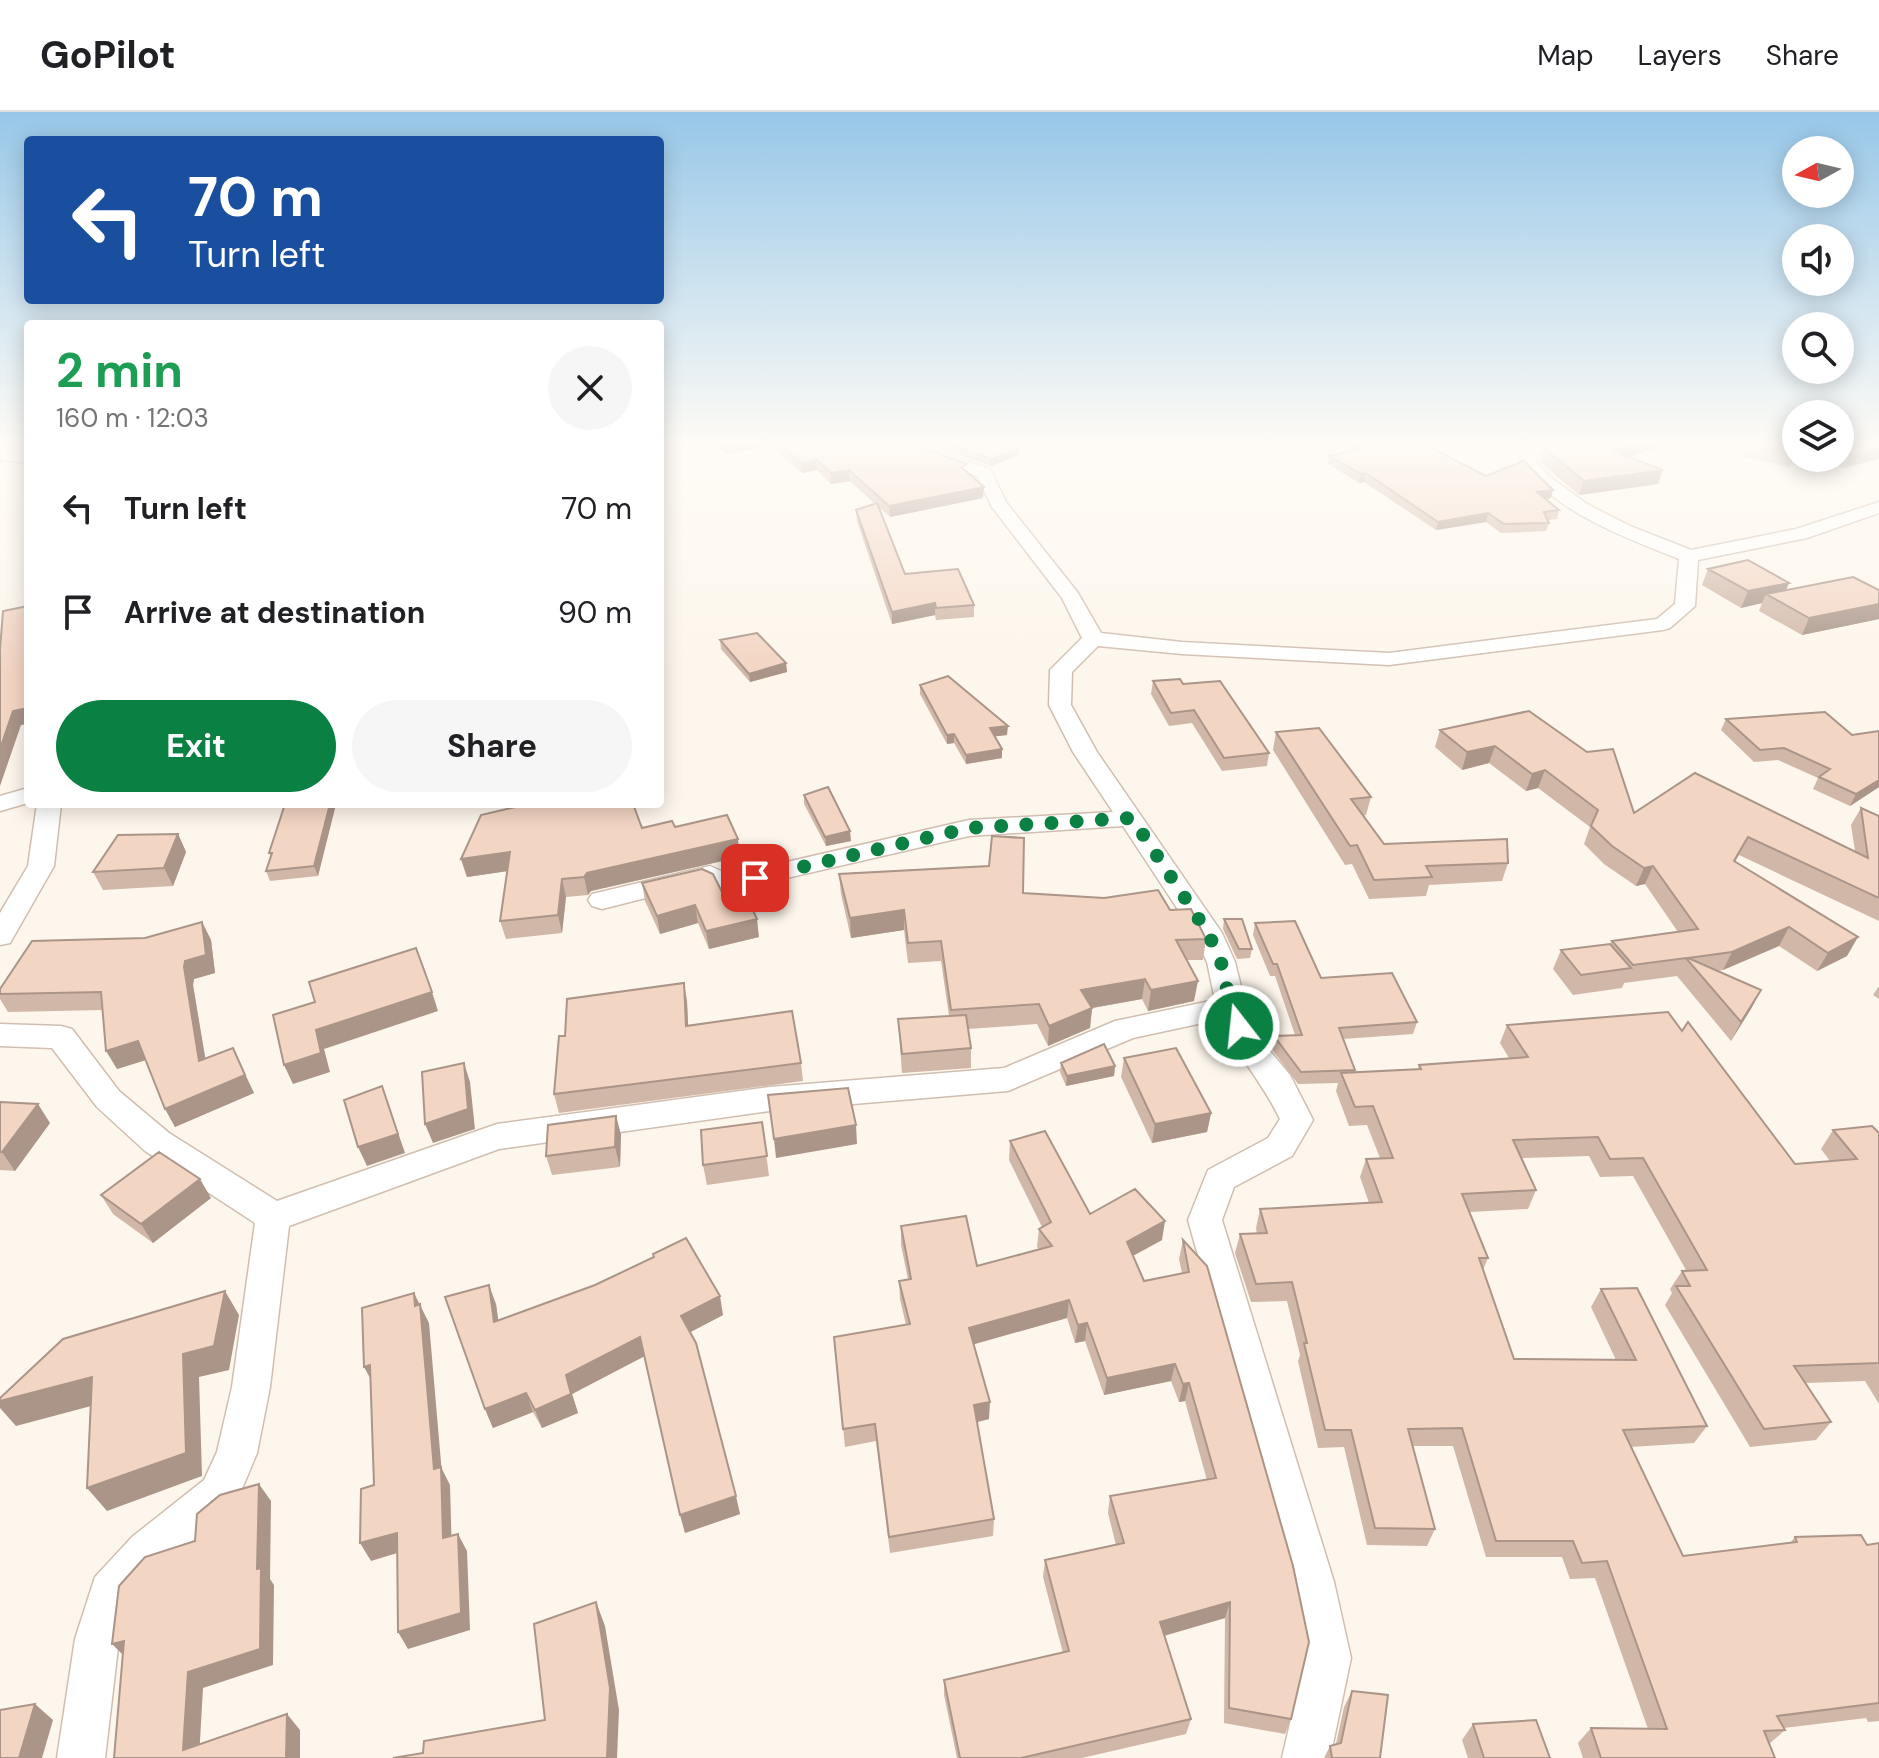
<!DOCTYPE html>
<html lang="en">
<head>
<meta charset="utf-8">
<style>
	:root { --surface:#fff; --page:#f6f6f6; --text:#202124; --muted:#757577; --line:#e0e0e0; --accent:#0b8043 }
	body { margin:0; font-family:"DM Sans",sans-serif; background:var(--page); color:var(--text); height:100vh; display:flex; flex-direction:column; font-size:30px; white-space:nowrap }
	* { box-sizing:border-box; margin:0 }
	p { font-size:26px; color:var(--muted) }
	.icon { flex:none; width:44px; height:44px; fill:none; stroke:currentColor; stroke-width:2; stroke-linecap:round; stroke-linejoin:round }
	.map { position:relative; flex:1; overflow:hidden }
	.details { position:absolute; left:24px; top:208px; width:640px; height:488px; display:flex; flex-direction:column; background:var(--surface); border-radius:8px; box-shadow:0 4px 20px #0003 }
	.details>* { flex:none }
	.banner { position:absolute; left:24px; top:24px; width:640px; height:168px; border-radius:8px; box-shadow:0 4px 20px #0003; background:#1a4fa0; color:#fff; overflow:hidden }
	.needle { width:52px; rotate:262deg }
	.fabs { position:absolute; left:1782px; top:24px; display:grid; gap:16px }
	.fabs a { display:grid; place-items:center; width:72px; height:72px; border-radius:50%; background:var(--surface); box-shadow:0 4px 20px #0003; font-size:40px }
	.pin { position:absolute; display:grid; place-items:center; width:68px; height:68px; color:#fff; margin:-34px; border-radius:16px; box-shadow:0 4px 12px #0006 }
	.me { position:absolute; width:88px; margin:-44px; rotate:344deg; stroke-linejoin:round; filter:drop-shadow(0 0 6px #0008) }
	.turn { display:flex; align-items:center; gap:28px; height:168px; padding:0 32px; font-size:36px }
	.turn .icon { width:104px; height:104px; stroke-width:2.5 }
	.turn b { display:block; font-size:56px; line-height:68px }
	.round { display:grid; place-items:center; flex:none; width:84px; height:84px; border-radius:42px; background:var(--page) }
	.overview { display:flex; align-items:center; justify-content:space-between; height:136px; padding:0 32px }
	h1 { font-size:48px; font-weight:700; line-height:60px; color:#1e9e55 }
	.primary-button { display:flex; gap:16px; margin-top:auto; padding:16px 32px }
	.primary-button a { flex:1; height:92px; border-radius:48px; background:var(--accent); color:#fff; font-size:32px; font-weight:700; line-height:92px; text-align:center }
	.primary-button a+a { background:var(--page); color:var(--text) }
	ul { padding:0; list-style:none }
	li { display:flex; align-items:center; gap:24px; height:104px; padding:0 32px }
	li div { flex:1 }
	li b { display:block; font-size:30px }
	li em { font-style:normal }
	header { display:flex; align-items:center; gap:48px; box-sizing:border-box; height:112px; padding:0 40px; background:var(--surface); border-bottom:2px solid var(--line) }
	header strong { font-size:38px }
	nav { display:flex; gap:44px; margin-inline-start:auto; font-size:28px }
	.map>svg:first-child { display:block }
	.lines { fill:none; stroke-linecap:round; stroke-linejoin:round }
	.street-casing { stroke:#d1beb0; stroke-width:3 }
	.street { fill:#fff; fill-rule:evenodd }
	.wall { fill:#d1b7a8 }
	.shaded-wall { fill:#aa9588 }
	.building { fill:#f3d5c3; stroke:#aa9588; stroke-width:2 }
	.route { stroke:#0b8043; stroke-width:14; stroke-dasharray:0 25.2 }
</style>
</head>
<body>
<header>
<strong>GoPilot</strong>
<nav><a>Map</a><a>Layers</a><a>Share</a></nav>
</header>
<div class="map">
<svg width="1879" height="1646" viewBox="0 0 1879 1646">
	<rect width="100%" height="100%" fill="#fdf6ec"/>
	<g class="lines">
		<defs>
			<path id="street" d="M882 329H907L990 357 1006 390 1078 481 1101 521 1182 530 1389 541 1657 507 1675 492 1679 447C1622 424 1558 402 1520 351L1521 343 1534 329H1551L1537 344 1536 350 1550 365 1587 392 1630 414 1691 438 1796 417 1879 390V401L1807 426 1698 448 1695 494 1670 516 1663 518 1389 553 1182 542 1098 534 1072 560 1071 593 1097 640 1222 821 1235 850 1246 895 1260 927 1290 963 1313 1008 1292 1044 1234 1075 1222 1108 1334 1470 1351 1546 1330 1646H1282L1305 1546 1290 1470 1188 1108 1208 1058 1268 1026 1280 1007C1263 971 1237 944 1221 907L1133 926 1008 979 770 999 499 1037 289 1114 270 1275 257 1341 234 1396 162 1455 129 1492 119 1527 105 1646H57L75 1527 95 1465 132 1425 204 1368 217 1340 232 1275 255 1111 145 1039 97 995 52 936 0 934V912L61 914 72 917 119 979 169 1021 277 1089 497 1012 770 975 1004 956 1115 909 1215 888 1207 850 1194 822 1123 714 969 724 730 779 712 776 705 771 602 797 592 794 588 788 592 782 710 754 730 763 969 708 1113 700 1073 640 1049 593 1050 558 1082 526 1062 486 992 395 977 364Z
				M0 334 11 339 28 341V351L1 348Z
				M28 676V691L0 699V684Z
				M37 692H61L54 754 10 831 0 833V801L28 754Z"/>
		</defs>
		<use href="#street" class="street-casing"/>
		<use href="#street" class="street"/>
	</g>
	<path class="wall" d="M712 329H903L967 360 983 386 890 405 880 396 905 462 974 493V505L936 508 935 503 892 512 857 409 856 398 875 392 850 369 831 372 817 358 802 361 769 334 726 342Z
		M917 329H1002L1019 343 991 354Z
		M1346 329H1417L1486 364 1551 386 1546 387 1559 398 1557 407 1548 408 1549 411 1546 419 1501 421 1486 410 1436 418 1364 370 1359 371 1328 352 1329 344 1350 339 1344 336Z
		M1748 329H1796V346L1788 355 1742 344Z
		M1840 329H1879L1844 356 1818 346H1840Z
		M1544 336 1629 345 1658 372 1579 383 1540 350Z
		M1708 457 1786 478H1879V507L1802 523 1759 499 1762 491 1741 496 1702 473Z
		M720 528 786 551 787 560 750 570 721 537Z
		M1153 569 1183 572 1269 641 1267 654 1222 659 1192 611 1169 614 1151 582Z
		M920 573 1007 623 995 624 1002 637V646L966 652 954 631 947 632 920 582Z
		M1529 599 1634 701 1855 739 1851 713 1861 696 1879 704V809L1739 743 1735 750 1847 844 1817 859 1779 834 1723 858 1717 859 1761 878 1731 929 1677 864 1624 871 1622 876 1573 883 1553 857 1561 838 1610 832 1612 829 1678 820 1645 772 1636 774 1604 752 1584 732 1590 715 1538 676 1526 679 1489 651 1462 658 1435 635 1440 618Z
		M1726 607 1879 675 1850 694 1813 677 1818 666 1778 648 1754 650 1721 618Z
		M1276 620 1371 685 1366 703 1363 704 1384 732 1508 751 1502 769 1429 773 1426 784 1369 787 1352 752 1345 753 1273 638Z
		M804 683 851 729 826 734 804 692Z
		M335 696 318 764 270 769 266 759 271 745 269 741Z
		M675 715 740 745 591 779 588 783 566 785 562 821 506 827 500 809 507 759 467 765 461 747 642 716Z
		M178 722 186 740 173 774 103 778 93 760Z
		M839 762 1170 798 1206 827 1203 848H1187L1194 889 1148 899 1142 887 1092 896 1090 916 1048 934 1037 912 968 917 971 936V956L902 961 898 907 949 904 941 849 908 851 904 818 851 826 841 782Z
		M642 771 724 784 759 825 709 837 698 811 660 822 645 789Z
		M1224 807 1252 837 1250 846 1237 847 1223 817Z
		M202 810 211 828 215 861 194 867 193 873 205 947 254 981 175 1015 146 948 117 957 103 898 8 900 0 887V877L145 826Z
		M1255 811 1321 866 1417 910 1413 922 1343 927 1355 958 1354 960 1418 957 1419 953 1509 946 1500 931 1507 913 1682 919 1795 1052 1830 1049 1821 1037 1833 1018 1879 1021V1292L1865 1269 1806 1271 1831 1310 1816 1328 1750 1335 1665 1193 1672 1181 1670 1177 1682 1159 1686 1158 1633 1064 1600 1065 1589 1044 1522 1046 1536 1078 1528 1097 1469 1100 1488 1146 1483 1158 1514 1247 1616 1248 1591 1195 1601 1177 1707 1314 1694 1331 1631 1335 1683 1444 1790 1431 1795 1425 1867 1433 1879 1431V1609L1868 1610 1866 1606 1784 1616 1785 1618 1769 1632 1775 1646H1583L1578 1631 1591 1616 1648 1617 1595 1466 1570 1467 1562 1445H1486L1453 1334H1413L1435 1417 1427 1434 1367 1433 1344 1335 1318 1336 1298 1249 1300 1243 1287 1189 1251 1190 1235 1141 1240 1122H1257L1256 1116 1260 1097 1369 1091 1360 1065 1366 1047 1380 1046 1367 1013 1349 1014 1336 979 1338 971 1298 972 1271 936 1274 924 1295 923 1275 864H1270L1253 823Z
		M1879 874V887L1873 883Z
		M687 889 688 914 801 951 803 969 559 1001 554 982 565 924Z
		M1124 946 1211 1001 1207 1020 1152 1031 1121 965Z
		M1061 951 1115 954 1114 964 1066 974 1060 960Z
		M0 990 50 1011 15 1059 0 1058Z
		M616 1004 621 1023 620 1055 552 1063 546 1044Z
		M762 1010 769 1064 707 1073 703 1053Z
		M1010 1029 1090 1102 1162 1128 1133 1144 1144 1169 1182 1161 1179 1147 1183 1128 1291 1607 1285 1622 1224 1611 1225 1506 1164 1524 1191 1607 1186 1622 1082 1646H957L944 1583V1568L1063 1541 1043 1465 1045 1448 1116 1433 1108 1401 1110 1384 1207 1368 1185 1289 1179 1290 1171 1269 1104 1283 1085 1229 1075 1231 1067 1206 973 1232 989 1307 977 1310 994 1407 993 1424 890 1441 876 1329 845 1335 834 1225 906 1213 900 1187 899 1169 908 1167 901 1133V1114L977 1154 1039 1137 1037 1135 1039 1117 1042 1115 1009 1048Z
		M101 1083 211 1086 153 1131 113 1102Z
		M653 1142 723 1203 690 1220 740 1402 685 1421 644 1244 572 1282 578 1301 542 1316 533 1300 493 1316 485 1297 496 1192 498 1208 595 1173 653 1146Z
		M1352 1579 1380 1646H1324L1330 1634 1336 1632 1344 1595Z
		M1473 1612 1550 1646H1468L1462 1628Z"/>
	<path class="shaded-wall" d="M737 329H769V334L726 342 725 332Z
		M1642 329H1677L1608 352 1612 339Z
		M1020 336 1019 343 991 354V347Z
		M1879 336V347L1844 356 1850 343Z
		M1796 339V346L1788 355 1794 341Z
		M816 347 817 358 802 361 801 351Z
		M849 358 850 369 831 372V361Z
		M1663 358 1658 372 1579 383 1584 369Z
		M1366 361 1364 370 1359 371 1361 362Z
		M984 375 983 386 890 405 889 394Z
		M1553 378 1551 386 1535 389 1537 380Z
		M1488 401 1486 410 1436 418 1438 410Z
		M1789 471 1782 487 1766 482 1762 491 1741 496 1748 479Z
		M935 491V503L892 512V500Z
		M1879 492V507L1802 523 1809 506Z
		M786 551 787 560 750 570 749 562Z
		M28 596V612L21 613 0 674V637L13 599Z
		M1008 614 1007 623 990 625V616Z
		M954 622V631L947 632V623Z
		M1495 634 1489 651 1462 658 1467 640Z
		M1002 637V646L966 652V643Z
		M1545 658 1538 676 1526 679 1532 662Z
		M1879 668V675L1850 694 1856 682Z
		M330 692H333L335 696 318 764 314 754Z
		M850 719 851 729 826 734 825 725Z
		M178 722 186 740 173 774 164 756Z
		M738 727 740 745 591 779 588 783 584 765 587 761Z
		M510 740 515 758 467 765 461 747Z
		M1653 754 1645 772 1636 774 1644 756Z
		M562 767 566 785 562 821 558 803Z
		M695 793 698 811 660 822 657 804Z
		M904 798V818L851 826 850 806Z
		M757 807 759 825 709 837 706 819Z
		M202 810 211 828 215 861 194 867 193 873 209 968 199 949 184 855 185 849Z
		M1789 815 1779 834 1723 858 1732 840Z
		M1858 825 1847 844 1817 859 1828 841Z
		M1145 867 1142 887 1092 896 1090 916 1048 934 1049 914 1081 878Z
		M1198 869 1194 889 1148 899 1151 878Z
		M684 871 687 889 689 933 686 914Z
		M1761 878 1751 897 1731 929 1741 910Z
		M432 880 438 899 324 937 330 960 293 972 284 953 316 918Z
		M138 929 149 947 117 957 106 939Z
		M233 936 254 981 175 1015 165 997Z
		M464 951 470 970 475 1017 433 1031 425 1012Z
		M1115 954 1114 964 1066 974 1067 964Z
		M382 974 405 1041 367 1054 358 1035Z
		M38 992 50 1011 15 1059 2 1040Z
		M1211 1001 1207 1020 1152 1031 1155 1012Z
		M616 1004 621 1023 620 1055 615 1035Z
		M856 1013 857 1032 776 1046 774 1027Z
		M200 1067 211 1086 153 1131 141 1112Z
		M1165 1109 1162 1128 1125 1148 1127 1130Z
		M489 1173 496 1192 501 1228 494 1210Z
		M225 1179 239 1203 229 1258 199 1265 202 1364 107 1399 87 1376 183 1242Z
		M414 1181 429 1211 442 1362 441 1355 450 1373 452 1444 443 1426 434 1357Z
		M720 1184 723 1203 685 1223 681 1204Z
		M1069 1188 1067 1206 968 1234 969 1216Z
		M1087 1211 1085 1229 1075 1231 1078 1213Z
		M640 1225 645 1244 572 1282 578 1301 542 1316 535 1298 566 1263Z
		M1175 1252 1171 1269 1104 1283 1107 1266Z
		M370 1253 374 1273 364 1255Z
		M92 1265 110 1289 16 1314 0 1296V1289Z
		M1189 1271 1185 1289 1179 1290 1183 1272Z
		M526 1281 533 1300 493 1316 485 1297Z
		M990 1290 989 1307 973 1311 974 1293Z
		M259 1372 271 1389 270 1467 274 1473 273 1553 203 1576 199 1646 183 1638 188 1560 257 1457Z
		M736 1384 740 1402 685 1421 680 1403Z
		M397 1421 407 1438 371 1449 360 1431Z
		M458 1422 467 1439 470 1518 408 1537 398 1520Z
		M596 1490 605 1514 619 1598 617 1646H607Z
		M1230 1490 1225 1506 1156 1526 1160 1510Z
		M124 1529 129 1549 112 1532Z
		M35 1592 53 1608 42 1646H19Z
		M287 1602 300 1618V1646H286Z"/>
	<path class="building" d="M776 329H903L967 352 961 355 984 375 889 394 849 358 831 361 816 347 801 351Z
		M939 329H1002L1020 336 991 347Z
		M1348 329H1417L1486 364 1524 349 1553 378 1537 380 1559 398 1544 400 1549 411 1504 412 1488 401 1438 410 1366 361 1361 362 1329 344 1361 337Z
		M1563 329H1642L1612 339 1663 358 1584 369 1544 336Z
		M1748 329H1796V339L1794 341Z
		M1840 329H1879V336L1850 343 1840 339Z
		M877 391 905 462 958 457 974 493 936 496 935 491 892 500 856 398Z
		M1748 448 1789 471 1748 479 1708 457Z
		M1853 465 1879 478V492L1809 506 1766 482Z
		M28 494V596L13 599 0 637V537L3 499Z
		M757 521 786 551 749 562 720 528Z
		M948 564 1008 614 990 616 1002 637 966 643 954 622 947 623 920 573Z
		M1180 567 1183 572 1220 569 1269 641 1224 646 1194 598 1171 601 1153 569Z
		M1529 599 1587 640 1613 637 1634 701 1695 661 1868 746 1861 696 1879 704V786L1748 725 1734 749 1858 825 1828 841 1789 815 1732 840 1688 846 1761 878 1741 910 1686 846 1633 853 1612 829 1698 817 1653 754 1644 756 1612 734 1591 714 1598 698 1545 658 1532 662 1495 634 1467 640 1440 618Z
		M1825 600 1852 623 1879 619V668L1856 682 1819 665 1830 657 1784 636 1760 638 1726 607Z
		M1319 616 1371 685 1351 687 1384 732 1507 727 1508 751 1426 754 1432 765 1374 768 1357 733 1350 734 1276 620Z
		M828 675 850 719 825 725 804 683Z
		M285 692H330L314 754 266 759 272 741H269Z
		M528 692H633L642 716 672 709 675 715 727 703 738 727 587 761 584 765 562 767 558 803 500 809 510 740 461 747 481 703Z
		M178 722 164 756 93 760 118 723Z
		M992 724 1024 726 1023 781 1104 786 1158 778 1170 798 1191 797 1206 827 1176 828 1198 869 1151 878 1145 867 1081 878 1092 896 1049 914 1039 892 951 898 941 829 908 831 904 798 850 806 839 762 989 754Z
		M702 757 713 762 724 784 744 779 757 807 706 819 695 793 657 804 642 771Z
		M1224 807H1242L1252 837H1239Z
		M1295 809 1321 866 1392 861 1417 910 1339 916 1355 958 1301 960 1274 924 1302 923 1277 852H1273L1255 811Z
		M202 810 206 843 185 849 184 855 199 949 233 936 245 963 165 997 138 929 106 939 101 880 0 882V877L32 829 145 826Z
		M1610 832 1631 856 1581 863 1561 838Z
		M416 836 432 880 316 918 321 941 284 953 273 903 315 890 309 870Z
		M684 871 686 914 792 899 801 951 554 982 559 924H565L567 887Z
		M1668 900 1682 919 1688 910 1795 1052 1857 1047 1833 1018 1872 1014 1879 1021V1251L1794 1254 1831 1310 1764 1317 1676 1174H1690L1682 1159 1707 1158 1643 1046 1610 1047 1598 1025 1513 1028 1536 1078 1462 1082 1488 1146H1479L1514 1247 1636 1248 1601 1177 1637 1176 1707 1314 1623 1318 1683 1444 1797 1430 1795 1425 1861 1423 1867 1433 1879 1431V1591L1777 1604 1785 1618 1764 1619 1775 1646H1601L1591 1616 1667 1617 1607 1449 1582 1451 1573 1429H1496L1462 1316 1408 1317 1435 1417 1375 1416 1351 1318H1325L1304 1231H1307L1292 1170 1256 1172 1240 1122 1267 1121 1260 1097 1382 1090 1366 1047 1393 1046 1373 994 1355 995 1341 961 1421 957 1419 953 1528 945 1507 913Z
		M966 903 971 936 902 942 898 907Z
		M1104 932 1115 954 1067 964 1061 951Z
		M1176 936 1211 1001 1155 1012 1124 946Z
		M464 951 468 997 425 1012 422 960Z
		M382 974 398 1022 358 1035 344 988Z
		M848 976 856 1013 774 1027 768 983Z
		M0 990 38 992 2 1040H0Z
		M616 1004 615 1035 546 1044 548 1013Z
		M762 1010 767 1044 703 1053 701 1018Z
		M1045 1019 1090 1102 1135 1077 1165 1109 1127 1130 1144 1169 1189 1160 1183 1128 1207 1154 1293 1454 1309 1530 1291 1607 1229 1596 1230 1490 1160 1510 1191 1607 1021 1646H960L944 1568 1069 1539 1045 1448 1124 1431 1110 1384 1216 1366 1189 1271 1183 1272 1175 1252 1107 1266 1087 1211 1078 1213 1069 1188 969 1216 990 1290 974 1293 994 1407 889 1425 875 1312 843 1317 834 1225 910 1212 899 1169 911 1167 901 1114 966 1104 977 1154 1052 1134 1039 1117 1051 1110 1010 1029Z
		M159 1040 200 1067 141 1112 101 1083Z
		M686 1126 720 1184 681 1204 696 1231 736 1384 680 1403 640 1225 566 1263 571 1282 535 1298 526 1281 485 1297 445 1185 489 1173 494 1210 595 1173 654 1145 653 1142Z
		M225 1179 214 1234 183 1242 186 1341 87 1376 92 1265 0 1289V1286L63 1227Z
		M414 1181 415 1194 420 1192 434 1357 441 1355 443 1426 458 1422 461 1501 398 1520 397 1421 360 1431 361 1377 374 1373 370 1253 364 1255 362 1196Z
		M259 1372 257 1457 261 1456 260 1537 188 1560 183 1638 287 1602 286 1646H114L124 1529 112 1532 119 1474 145 1445 195 1429 197 1402 220 1383Z
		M596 1490 610 1576 607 1646H393L423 1641 424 1629 545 1608 534 1512Z
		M1352 1579 1388 1583 1380 1646H1332L1330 1634 1341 1631Z
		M35 1592 19 1646H0V1598Z
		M1536 1608 1550 1646H1484L1473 1612Z"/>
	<linearGradient id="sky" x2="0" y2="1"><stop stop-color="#97c7e8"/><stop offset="0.59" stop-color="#fefbf6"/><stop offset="1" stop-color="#fefbf6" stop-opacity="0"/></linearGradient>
	<rect width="1879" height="560" fill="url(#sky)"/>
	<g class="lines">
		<path class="route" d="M755 766 969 716 1132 706 1208 821 1221 850 1231 895 1239 914"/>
	</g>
</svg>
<div class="fabs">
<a><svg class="needle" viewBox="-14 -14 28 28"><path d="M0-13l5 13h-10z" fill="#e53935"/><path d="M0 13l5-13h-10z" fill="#757577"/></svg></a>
<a><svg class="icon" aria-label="sound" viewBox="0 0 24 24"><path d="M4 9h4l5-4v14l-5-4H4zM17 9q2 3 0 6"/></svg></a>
<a><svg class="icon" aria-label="search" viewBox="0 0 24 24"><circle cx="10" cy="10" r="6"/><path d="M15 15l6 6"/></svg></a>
<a><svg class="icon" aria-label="layers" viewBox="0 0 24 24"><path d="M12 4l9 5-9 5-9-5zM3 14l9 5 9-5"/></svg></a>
</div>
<div class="pin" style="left:755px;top:766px;background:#d93025"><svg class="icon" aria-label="arrive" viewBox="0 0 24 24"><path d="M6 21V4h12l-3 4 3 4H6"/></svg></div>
<svg class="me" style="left:1239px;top:914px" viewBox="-20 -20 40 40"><circle r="17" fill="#0b8043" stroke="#fff" stroke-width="3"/><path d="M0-11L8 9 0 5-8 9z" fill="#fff"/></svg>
<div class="banner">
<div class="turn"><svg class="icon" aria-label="left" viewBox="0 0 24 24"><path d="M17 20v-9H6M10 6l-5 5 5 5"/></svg><div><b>70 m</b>Turn left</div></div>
</div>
<section class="details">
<div class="overview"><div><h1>2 min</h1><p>160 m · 12:03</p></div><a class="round"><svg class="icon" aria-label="close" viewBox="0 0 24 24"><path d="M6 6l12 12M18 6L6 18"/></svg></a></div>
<ul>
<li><svg class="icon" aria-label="left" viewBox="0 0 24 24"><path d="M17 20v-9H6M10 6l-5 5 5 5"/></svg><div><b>Turn left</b></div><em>70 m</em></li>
<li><svg class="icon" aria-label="arrive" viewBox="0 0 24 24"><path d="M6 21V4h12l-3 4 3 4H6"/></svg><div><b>Arrive at destination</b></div><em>90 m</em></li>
</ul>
<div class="primary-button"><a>Exit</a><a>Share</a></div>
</section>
</div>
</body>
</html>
